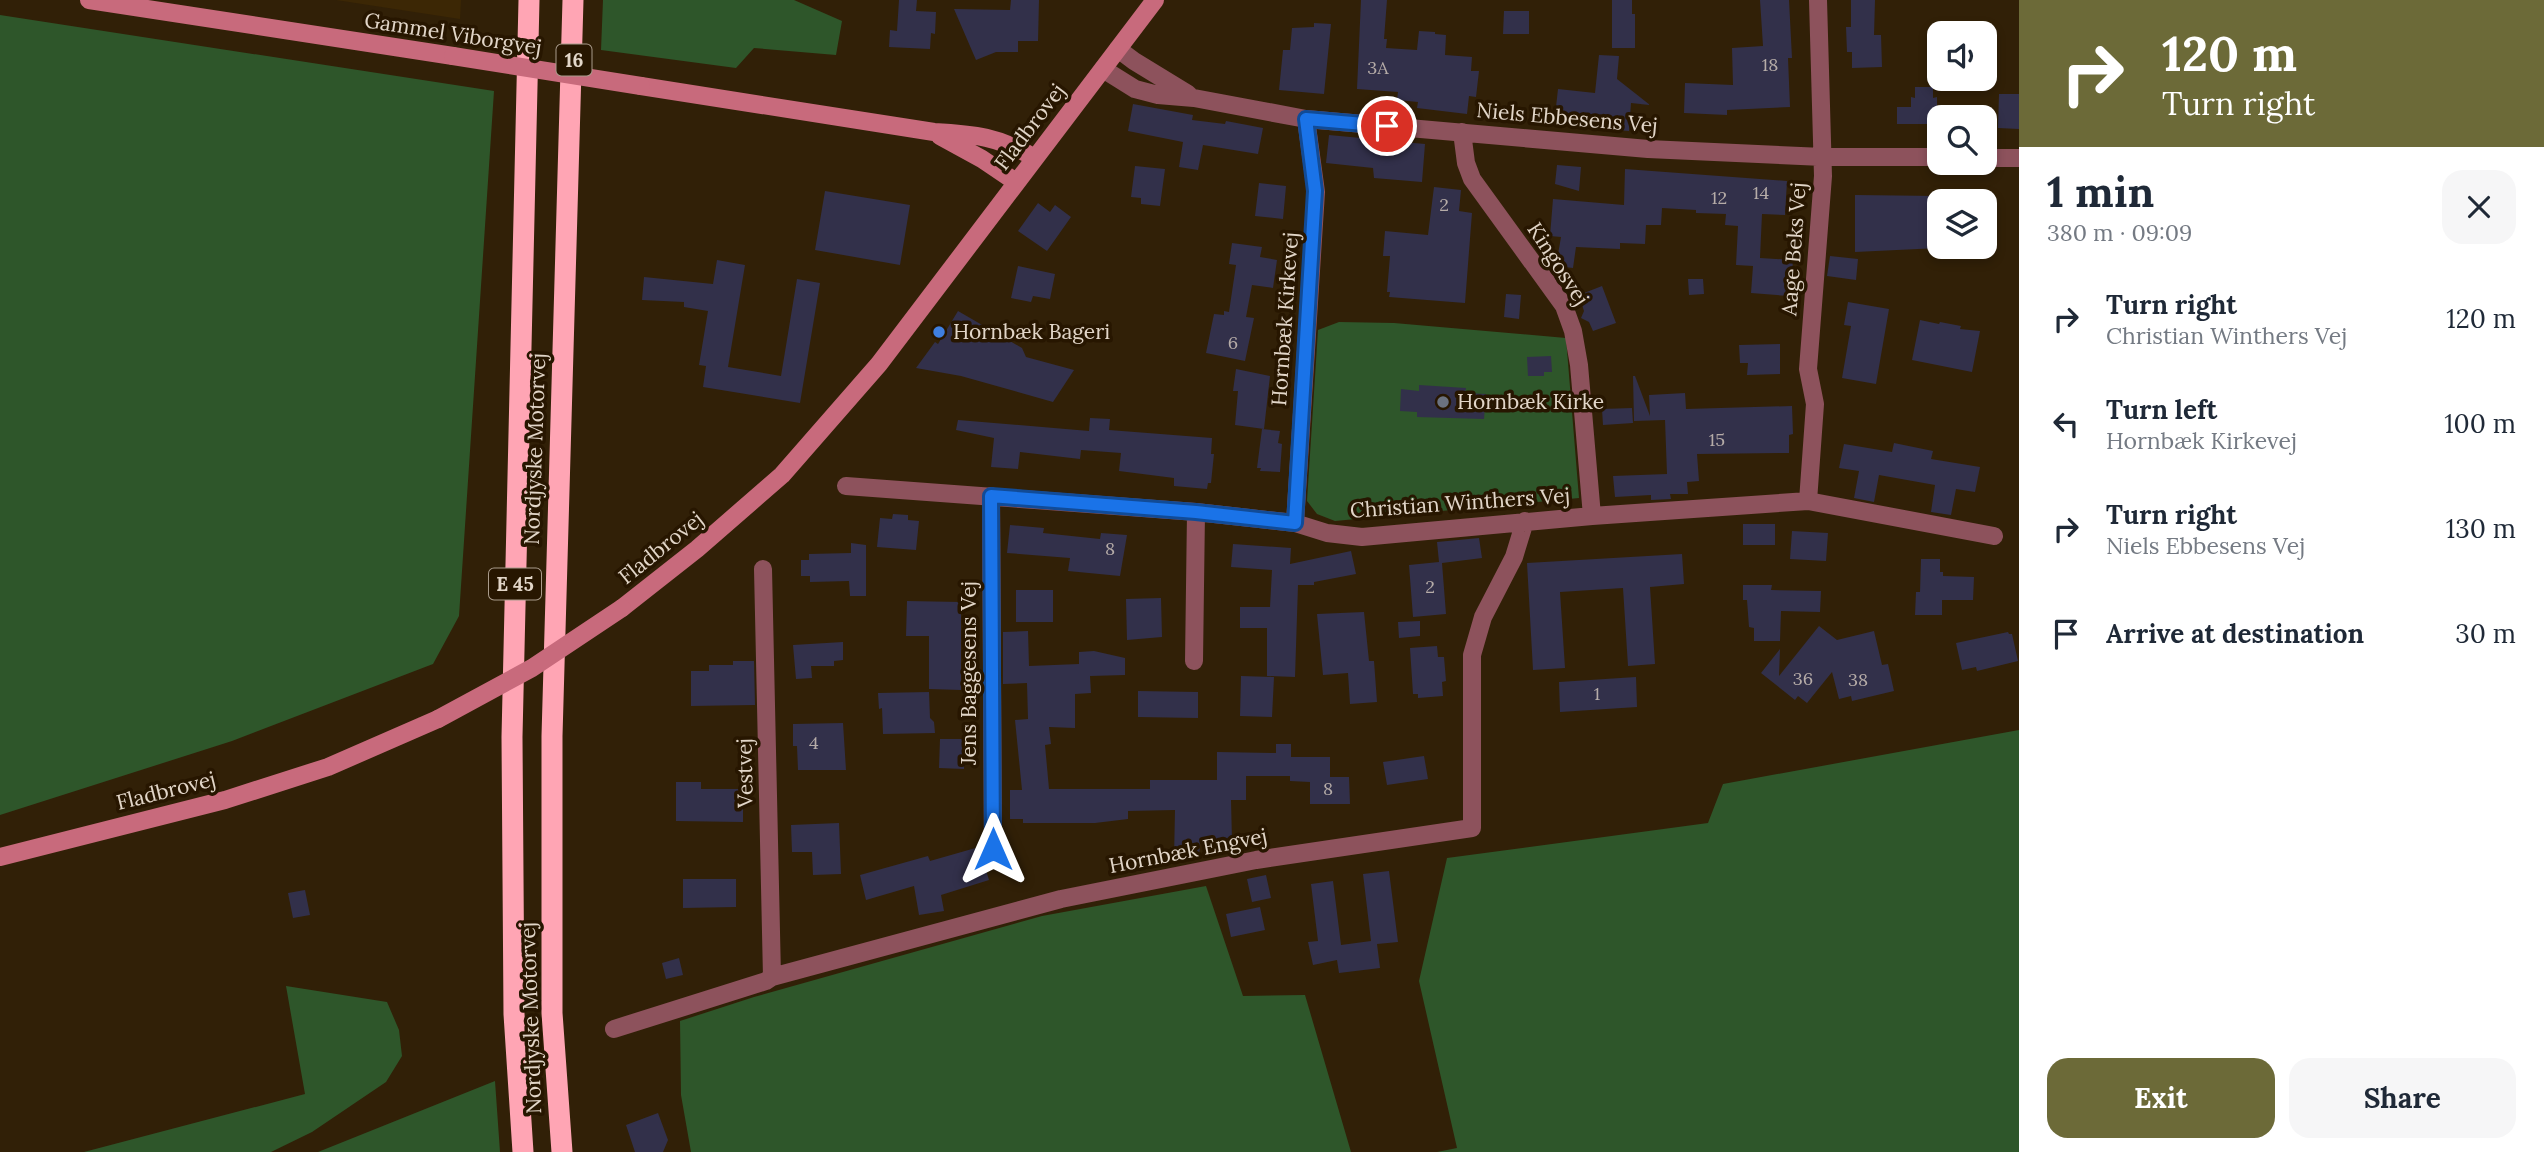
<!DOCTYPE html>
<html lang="en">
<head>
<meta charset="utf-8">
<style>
	:root { --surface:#fff; --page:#f6f6f7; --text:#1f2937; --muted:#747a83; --accent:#6c6a38 }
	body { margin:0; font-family:Lora,serif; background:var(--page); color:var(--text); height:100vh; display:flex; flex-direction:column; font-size:26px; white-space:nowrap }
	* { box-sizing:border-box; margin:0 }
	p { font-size:23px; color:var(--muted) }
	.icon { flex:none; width:38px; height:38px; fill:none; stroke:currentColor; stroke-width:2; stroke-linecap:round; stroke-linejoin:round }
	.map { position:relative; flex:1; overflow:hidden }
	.panel { display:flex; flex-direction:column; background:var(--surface); width:525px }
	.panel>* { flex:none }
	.top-card { background:#6c6a38; color:#fff; overflow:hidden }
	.fabs { position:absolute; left:1927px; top:21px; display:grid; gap:14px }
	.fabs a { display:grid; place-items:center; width:70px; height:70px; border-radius:14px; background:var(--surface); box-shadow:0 4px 10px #0003; font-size:35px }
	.pin { position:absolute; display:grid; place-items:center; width:60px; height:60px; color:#fff; margin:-30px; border:4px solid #fff; border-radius:50%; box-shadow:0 2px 7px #0007 }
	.me { position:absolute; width:77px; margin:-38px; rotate:0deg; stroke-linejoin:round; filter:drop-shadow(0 0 5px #0008) }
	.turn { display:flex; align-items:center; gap:24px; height:147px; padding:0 28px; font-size:32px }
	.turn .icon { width:91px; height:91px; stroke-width:2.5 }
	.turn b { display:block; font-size:49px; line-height:60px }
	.round { display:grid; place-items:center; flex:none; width:74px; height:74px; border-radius:21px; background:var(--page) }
	.head { display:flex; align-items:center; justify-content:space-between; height:119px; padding:0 28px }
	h1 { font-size:42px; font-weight:800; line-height:52px }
	.button { display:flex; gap:14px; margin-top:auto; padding:14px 28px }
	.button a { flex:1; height:80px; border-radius:21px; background:var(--accent); color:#fff; font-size:28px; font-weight:800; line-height:80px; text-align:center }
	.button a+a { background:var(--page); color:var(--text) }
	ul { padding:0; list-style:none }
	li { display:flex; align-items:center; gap:21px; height:105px; padding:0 28px }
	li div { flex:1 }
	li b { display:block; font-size:26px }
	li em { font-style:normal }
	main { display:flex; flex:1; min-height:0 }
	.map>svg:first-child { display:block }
	.built { fill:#3c2705 }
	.green { fill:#2e562a }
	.building { fill:#32304a }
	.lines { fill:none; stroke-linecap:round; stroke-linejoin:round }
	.minor { stroke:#8d525c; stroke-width:18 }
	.secondary { stroke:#c86a7c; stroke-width:18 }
	.motorway { stroke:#ffa5b4; stroke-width:21 }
	.secondary-bridge { stroke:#c86a7c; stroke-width:18 }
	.route-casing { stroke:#114b97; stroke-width:18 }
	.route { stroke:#1a73e8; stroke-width:12 }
	.shop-dot { fill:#3f7fe0; stroke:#271600; stroke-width:2.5 }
	.worship-dot { fill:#6b7280; stroke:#271600; stroke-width:2.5 }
	.labels { text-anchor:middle; stroke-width:7; stroke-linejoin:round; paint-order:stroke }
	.number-label { font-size:18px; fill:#b6aca8 }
	.shield { fill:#271600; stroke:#aa9c8c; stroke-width:2 }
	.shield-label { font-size:19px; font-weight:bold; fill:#e2d6c8 }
	.street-label { font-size:21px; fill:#e2d6c8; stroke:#271600 }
	.poi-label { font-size:21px; fill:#e2d6c8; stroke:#271600; text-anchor:start }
</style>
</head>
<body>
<main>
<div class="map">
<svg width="2019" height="1152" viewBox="0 0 2019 1152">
	<rect width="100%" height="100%" fill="#312007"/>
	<path class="built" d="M336 0H461L460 19Z"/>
	<path class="green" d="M603 0H794L842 21 836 55 754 48 736 68 601 50Z
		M0 15 494 91 459 616 433 664 232 741 0 815Z
		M1339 322 1394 323 1566 338 1579 498 1335 521 1317 514 1307 501 1318 330Z
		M2019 730V1152H1437L1457 1148 1419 981 1447 858 1708 823 1723 784Z
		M1206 886 1243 996 1305 995 1351 1152H691L681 1095 680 1021 754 997 1042 916Z
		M286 986 387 1002 399 1030 402 1056 386 1082 312 1132 271 1152H84L305 1094Z
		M495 1081 500 1152H318Z"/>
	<path class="building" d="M899 0H917L916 11 936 12 935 34 931 33 930 49 889 47 890 30 897 31Z
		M1011 0H1039L1038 41H1018V52H996L976 60 954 9 1010 10Z
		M1361 0H1387L1384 39H1387L1386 48 1417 50 1419 31 1435 32V34L1446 35 1445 55 1472 57 1471 71H1479L1476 97 1469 96 1467 114 1417 108 1418 102 1397 100 1398 92 1357 89Z
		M1612 0H1632V14H1635V48H1612Z
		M1760 0H1789L1792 58H1788L1790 107 1727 110V115L1684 113 1685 83 1733 85 1732 48 1763 46Z
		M1851 0H1875L1874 35H1881L1882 67 1852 68V52H1847L1846 27H1851Z
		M1504 11H1529V34H1503Z
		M1314 23 1331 24 1324 94 1279 90 1283 50H1290L1292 28 1314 27Z
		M1599 55 1619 56 1617 79 1650 105 1631 103 1629 131 1603 129V127H1597V120L1555 116 1558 89 1595 93Z
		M1915 87H1933V98L1937 97V124H1897V107H1911V97L1915 98Z
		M1999 94H2019V129L1998 128Z
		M1133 104 1193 115 1192 120 1225 124 1226 121 1263 128 1258 154 1203 145 1198 170 1179 167 1183 142 1128 131Z
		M1329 135 1425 144 1422 182 1374 178 1373 168 1326 163Z
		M1557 165 1581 167 1579 191 1555 184Z
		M1135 166 1165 169 1160 206 1141 204V198L1131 197Z
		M1625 169 1787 181 1785 215 1762 214 1760 258 1793 260 1791 287H1789V296L1751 293 1753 266 1736 265 1738 226 1725 225 1726 214 1696 213V210L1662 208 1661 225H1646L1645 244 1620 243V249L1576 247 1573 268 1556 266 1561 237 1550 236 1553 199 1624 205Z
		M1259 183 1286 186 1283 219 1255 216Z
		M1434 187 1461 190 1459 211 1472 213 1465 303 1389 297 1390 292H1387L1390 256H1383L1385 231 1428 235Z
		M825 191 910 205 900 265 815 250Z
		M1855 195 1939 196V248L1855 252Z
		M1038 203 1050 212 1055 205 1071 217 1047 251 1018 231Z
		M1232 243 1262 247 1260 257 1277 260 1273 288 1252 285 1246 317 1254 318 1245 361 1206 353 1214 314 1224 315V311L1229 312 1236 265 1229 264Z
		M1830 256 1858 259 1856 280 1827 276Z
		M717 260 745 265 728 367 781 376 797 279 820 283 800 403 703 387 706 366 699 365 708 311 684 307V302L642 300 644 277 713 284Z
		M1018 266 1055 274 1050 299 1033 296 1031 302 1011 298Z
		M1688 279H1703L1704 294 1689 295Z
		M1602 286 1616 323 1593 331 1589 322 1581 318 1584 311 1579 295Z
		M1506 294 1521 295 1519 319 1504 317Z
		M1848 302 1889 309 1876 384 1842 378 1851 326 1844 325Z
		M958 311 1022 348 1026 357 1074 370 1053 402 961 376 916 368 935 342 938 344Z
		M1920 320 1939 324 1940 322 1961 326 1960 329 1980 331 1972 372 1912 360Z
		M1780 344V374L1747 375 1748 363H1740L1739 345Z
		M1551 356 1552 372H1544V376H1528L1527 357Z
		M1236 369 1270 376 1264 429 1235 425 1238 391H1233Z
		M1633 376H1635L1650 416 1649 395 1685 393 1686 409 1792 406 1793 434 1789 435V453L1697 454 1699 481 1687 482 1688 494H1670L1671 499 1651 500V495L1615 497 1613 476 1667 474 1665 420 1634 421Z
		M1419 385 1466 388 1465 393 1486 394 1484 419 1417 417V412L1400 411 1401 389 1419 391Z
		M1632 408 1633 423 1603 425 1602 409Z
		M1090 418 1110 419 1109 430 1212 438 1211 454H1214L1211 483H1208L1207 489 1174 486V478L1119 471 1121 453 1081 450 1080 459 1020 452 1018 469 991 467 994 438 956 430 958 420 1089 431Z
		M1262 429 1280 431 1278 443 1282 444 1280 472 1260 471 1261 468H1257Z
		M1894 443 1933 451 1931 459 1980 467 1975 492 1956 489 1951 515 1931 512 1935 485 1879 475 1874 502 1854 498 1859 471 1839 468 1844 444 1892 452Z
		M893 514 908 515V520L919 521 916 550 877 547 880 518 892 519Z
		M1743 524H1775V545H1743Z
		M1010 525 1044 528 1043 533 1100 539 1101 533 1127 535 1120 576 1068 571 1070 558 1007 553Z
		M1792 531 1828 533 1826 561 1790 559Z
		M1479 538 1482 558 1442 563 1446 614 1413 617 1409 565 1439 562 1437 542Z
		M851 543 866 545V596H850L849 581 810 582V576H801V560H809V554L851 553Z
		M1233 544 1291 548 1290 564 1351 551 1356 574 1314 582V585H1298L1295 677 1267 676V628H1240V607H1270L1272 570 1231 567Z
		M1682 554 1684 584 1650 587 1655 664 1628 666 1623 588 1560 592 1565 668 1533 670 1527 563Z
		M1921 559H1940V572H1943V576L1974 577 1973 600H1942V615H1915L1916 592H1920Z
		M1743 585H1772L1771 590 1821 591 1820 612 1781 611 1780 641H1754V628L1749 627 1747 600H1743Z
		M1016 590H1053V622H1016Z
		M1161 598 1162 637 1127 640 1126 599Z
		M907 601 961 602V690L929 689V636H906Z
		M1364 612 1369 661H1374L1377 702 1350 704 1348 673 1323 675 1317 614Z
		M1420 621V636L1399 638 1398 622Z
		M1819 626 1837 640 1874 631 1882 665 1888 664 1894 691 1852 701 1851 696 1839 699 1832 672 1807 703 1798 696 1795 700 1761 673 1780 649 1779 676Z
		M1028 631 1029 666 1079 664V652L1094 651 1125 658V675L1090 676 1091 693 1075 694V728L1049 727 1051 744 1045 745 1049 789H1150V780H1217V752L1276 753V744H1291V757H1330V777H1349L1350 804H1310V782L1290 781V776H1246V800H1231L1232 841H1200L1199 859 1174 858 1175 810 1128 811V819L1095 823H1023V819H1010V790H1022L1015 720 1028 719 1027 683 1003 684V632Z
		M2008 632 2009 634H2012L2018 661 1977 671 1976 667 1962 670 1956 643Z
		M843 642V660L834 661V666H811L812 678 796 679 793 645Z
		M1437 646 1438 657H1444L1446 681 1442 682 1443 696 1418 698V694H1413L1410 648Z
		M733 661H754L755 705 691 706V671H709V665H733Z
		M1241 676 1274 677 1272 717 1240 716Z
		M1636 677 1637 707 1560 712 1559 682Z
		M1138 691 1198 692V718L1138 717Z
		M929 692 930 718 934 722 935 733 883 734 882 708 879 709 878 693Z
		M843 723 846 770H798L797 746H793V724Z
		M940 739H965L964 769 939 768Z
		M1424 756 1428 779 1387 785 1383 762Z
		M676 782H701V789H743V822L676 821Z
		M839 823 841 874 813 875 812 852H792L791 825Z
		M979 847 989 880 941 895 944 911 919 915 914 886 866 900 860 875 928 856 930 861Z
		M1389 871 1398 942 1377 944 1380 968 1339 973 1337 960 1313 965 1308 942 1318 941 1311 884 1333 881 1341 945 1371 941 1363 874Z
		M1266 875 1271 898 1252 902 1247 879Z
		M683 879H736V907L683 908Z
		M305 890 310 915 293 918 288 893Z
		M1260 907 1265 930 1231 937 1226 914Z
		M679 958 683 975 666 979 662 963Z
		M658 1113 668 1140 663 1152H635L626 1125Z"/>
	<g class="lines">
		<path class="minor" d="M1118 49 1134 61 1188 94
			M1103 69 1135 89 1158 95 1194 98 1306 119 1648 149 1823 157H1939
			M1462 132 1466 163 1472 179 1564 306 1573 331 1579 365 1592 516
			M1984 158H2019
			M846 486 1196 512 1295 523 1327 533 1362 537 1592 516 1808 501 1994 536
			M991 496 993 849
			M1808 501 1815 404 1808 369 1823 176 1818 0
			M1295 523 1316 192 1306 119
			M763 569 772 977
			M1194 661 1196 512
			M614 1029 766 981 772 977 1061 899 1256 860 1472 828V655L1483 617 1514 557 1525 521"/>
		<path class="secondary" d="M89 0 453 56
			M641 86 934 132C974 134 1000 137 1035 158
			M940 136 982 159 1016 182
			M622 608 697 549 782 475 879 364 1155 0
			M0 857 225 800 328 767 438 719"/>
		<path class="motorway" d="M523 1152 514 1014 512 737 529 0
			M562 1152 552 1013V736L573 0"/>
		<path class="secondary-bridge" d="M453 56 641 86
			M438 719 532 668 622 608"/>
	</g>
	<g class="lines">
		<defs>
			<path id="route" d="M993 849 991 496 1196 512 1295 523 1315 191 1306 119 1387 126"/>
		</defs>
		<use href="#route" class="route-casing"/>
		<use href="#route" class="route"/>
	</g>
	<circle class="shop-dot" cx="939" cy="332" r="7"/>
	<circle class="worship-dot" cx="1443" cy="402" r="7"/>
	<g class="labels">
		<g class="number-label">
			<text x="1770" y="71">18</text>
			<text x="1378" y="74">3A</text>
			<text x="1761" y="199">14</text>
			<text x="1719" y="204">12</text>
			<text x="1444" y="211">2</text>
			<text x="1233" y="349">6</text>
			<text x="1717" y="446">15</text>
			<text x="1110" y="555">8</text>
			<text x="1430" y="593">2</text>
			<text x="1803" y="685">36</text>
			<text x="1858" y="686">38</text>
			<text x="1597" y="700">1</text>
			<text x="814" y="749">4</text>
			<text x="1328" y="795">8</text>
		</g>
		<g class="shield">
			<rect x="556.5" y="44.5" width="35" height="31" rx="5"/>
			<rect x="489" y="568.5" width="52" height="31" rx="5"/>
		</g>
		<g class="shield-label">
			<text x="574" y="67">16</text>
			<text x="515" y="591">E 45</text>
		</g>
		<g class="street-label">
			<text transform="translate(453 34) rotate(9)" y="7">Gammel Viborgvej</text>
			<text transform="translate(1567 118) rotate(5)" y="7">Niels Ebbesens Vej</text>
			<text transform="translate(1030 127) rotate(-53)" y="7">Fladbrovej</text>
			<text transform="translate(1794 249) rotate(-86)" y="7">Aage Beks Vej</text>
			<text transform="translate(1558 264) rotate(57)" y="7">Kingosvej</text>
			<text transform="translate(1285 319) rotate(-86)" y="7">Hornbæk Kirkevej</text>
			<text transform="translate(535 449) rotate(-88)" y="7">Nordjyske Motorvej</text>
			<text transform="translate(1460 503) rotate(-4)" y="7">Christian Winthers Vej</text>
			<text transform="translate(661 548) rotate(-39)" y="7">Fladbrovej</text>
			<text transform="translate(969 673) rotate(-90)" y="7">Jens Baggesens Vej</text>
			<text transform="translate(745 773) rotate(-91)" y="7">Vestvej</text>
			<text transform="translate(166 791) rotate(-14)" y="7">Fladbrovej</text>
			<text transform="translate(1188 851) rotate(-11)" y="7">Hornbæk Engvej</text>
			<text transform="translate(531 1018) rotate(-92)" y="7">Nordjyske Motorvej</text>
		</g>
		<g class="poi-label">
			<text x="953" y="339">Hornbæk Bageri</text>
			<text x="1457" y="409">Hornbæk Kirke</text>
		</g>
	</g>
</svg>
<div class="fabs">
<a><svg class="icon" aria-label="sound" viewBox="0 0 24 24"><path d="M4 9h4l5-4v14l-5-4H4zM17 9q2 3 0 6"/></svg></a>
<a><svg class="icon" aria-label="search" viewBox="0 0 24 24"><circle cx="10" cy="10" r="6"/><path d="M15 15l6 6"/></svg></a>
<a><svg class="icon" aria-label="layers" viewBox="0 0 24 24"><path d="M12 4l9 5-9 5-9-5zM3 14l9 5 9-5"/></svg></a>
</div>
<div class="pin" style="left:1387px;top:126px;background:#d93025"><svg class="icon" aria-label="arrive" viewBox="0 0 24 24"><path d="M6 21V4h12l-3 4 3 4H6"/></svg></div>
<svg class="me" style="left:993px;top:849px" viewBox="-20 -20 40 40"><path d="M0-17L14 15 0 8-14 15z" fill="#1a73e8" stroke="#fff" stroke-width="4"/></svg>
</div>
<section class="panel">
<div class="top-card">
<div class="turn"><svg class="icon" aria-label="right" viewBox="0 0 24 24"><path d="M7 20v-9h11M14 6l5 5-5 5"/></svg><div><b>120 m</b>Turn right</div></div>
</div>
<div class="head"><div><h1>1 min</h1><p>380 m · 09:09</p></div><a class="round"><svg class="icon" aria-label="close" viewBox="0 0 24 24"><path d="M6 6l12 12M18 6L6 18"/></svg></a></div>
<ul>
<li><svg class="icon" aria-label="right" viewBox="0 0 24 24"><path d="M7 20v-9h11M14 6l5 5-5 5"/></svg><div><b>Turn right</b><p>Christian Winthers Vej</p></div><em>120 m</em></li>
<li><svg class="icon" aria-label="left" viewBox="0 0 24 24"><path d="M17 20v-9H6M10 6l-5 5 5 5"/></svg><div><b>Turn left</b><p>Hornbæk Kirkevej</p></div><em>100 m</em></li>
<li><svg class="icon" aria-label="right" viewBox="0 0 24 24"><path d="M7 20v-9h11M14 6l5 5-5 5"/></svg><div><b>Turn right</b><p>Niels Ebbesens Vej</p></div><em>130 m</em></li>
<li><svg class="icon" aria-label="arrive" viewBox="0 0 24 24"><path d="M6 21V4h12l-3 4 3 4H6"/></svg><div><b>Arrive at destination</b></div><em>30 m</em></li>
</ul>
<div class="button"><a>Exit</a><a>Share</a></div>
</section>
</main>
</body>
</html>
